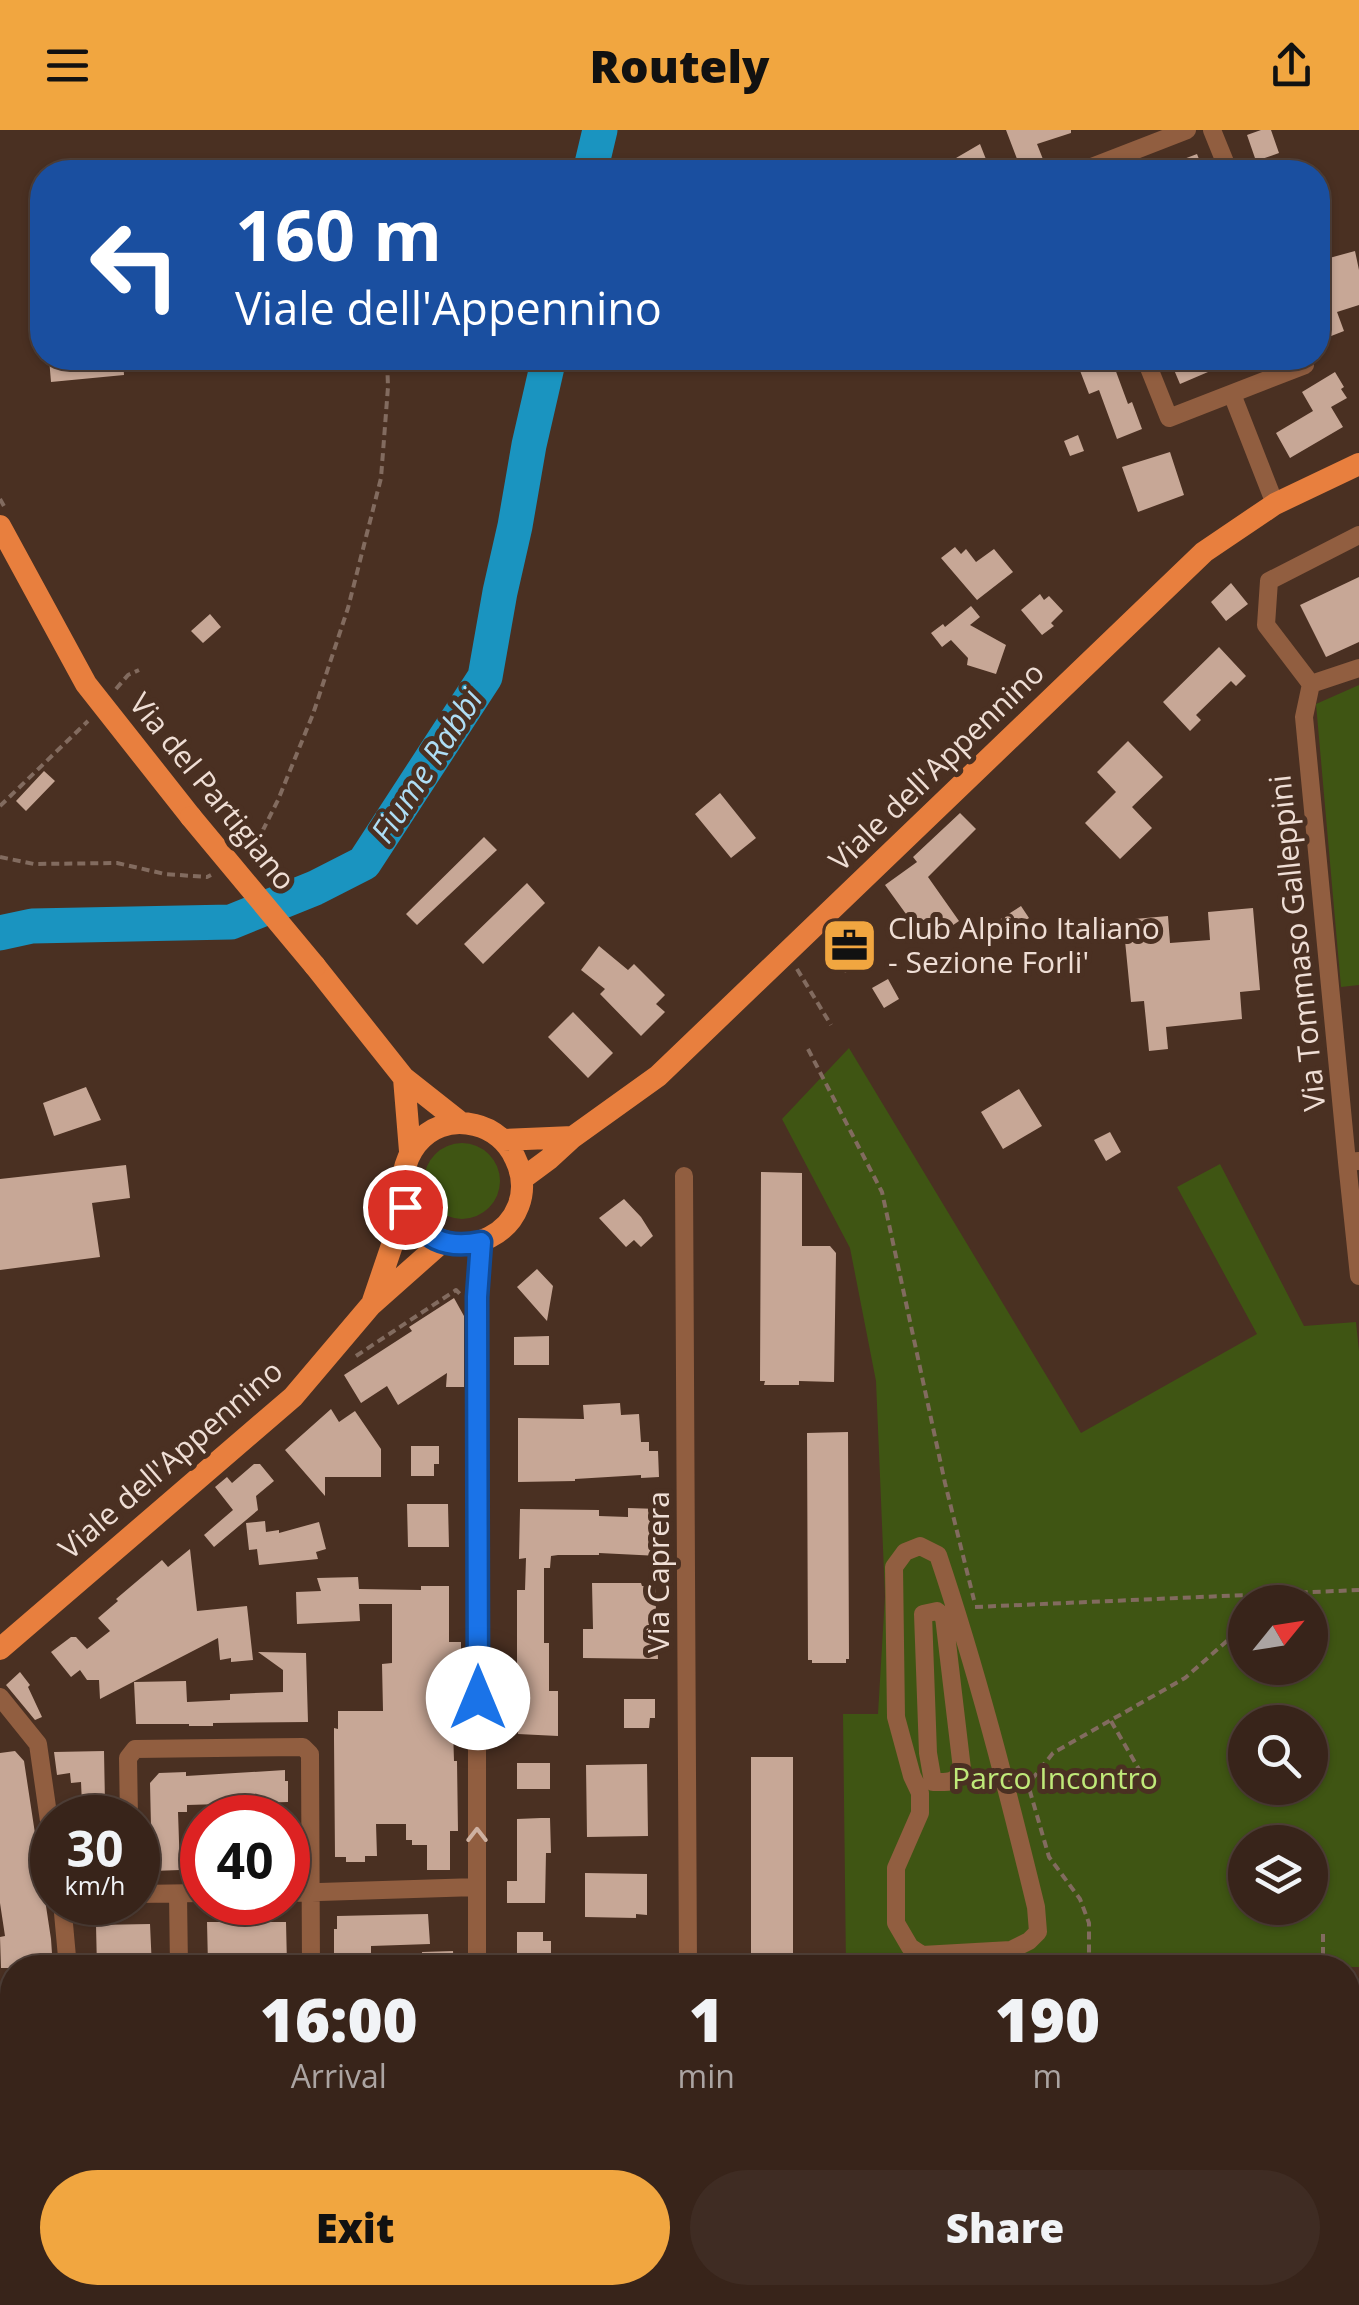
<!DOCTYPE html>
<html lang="en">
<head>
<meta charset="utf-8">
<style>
	:root { --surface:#38241a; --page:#3f2c23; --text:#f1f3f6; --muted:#aba4a2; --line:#524139; --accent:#f1a640 }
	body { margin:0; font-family:"Open Sans",sans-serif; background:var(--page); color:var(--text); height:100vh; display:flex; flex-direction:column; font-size:38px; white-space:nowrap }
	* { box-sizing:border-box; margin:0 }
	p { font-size:32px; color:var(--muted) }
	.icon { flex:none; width:55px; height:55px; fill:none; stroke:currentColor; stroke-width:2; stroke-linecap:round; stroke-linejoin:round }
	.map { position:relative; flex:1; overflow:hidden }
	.drawer { position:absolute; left:0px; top:1825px; width:1360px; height:350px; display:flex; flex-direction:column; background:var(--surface); border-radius:40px 40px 0 0; box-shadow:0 2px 8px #0004,0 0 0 2px var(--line) }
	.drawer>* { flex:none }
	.top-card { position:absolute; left:30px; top:30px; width:1300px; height:210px; border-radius:40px; box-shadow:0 2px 8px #0004,0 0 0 2px var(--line); background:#1a4fa0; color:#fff; overflow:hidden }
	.needle { width:65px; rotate:60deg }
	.fabs { position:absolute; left:1228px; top:1455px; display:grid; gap:20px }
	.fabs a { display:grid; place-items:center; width:100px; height:100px; border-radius:50%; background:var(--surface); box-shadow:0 2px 8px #0004,0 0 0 2px var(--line); font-size:50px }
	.speed { position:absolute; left:30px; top:1665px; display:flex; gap:20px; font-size:50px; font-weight:700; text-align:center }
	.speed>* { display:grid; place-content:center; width:130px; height:130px; border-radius:50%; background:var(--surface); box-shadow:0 2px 8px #0004,0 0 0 2px var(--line); line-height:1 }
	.speed small { font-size:25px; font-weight:400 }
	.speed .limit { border:15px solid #d22; background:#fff; color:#111 }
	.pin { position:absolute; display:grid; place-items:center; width:85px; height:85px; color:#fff; margin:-42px; border:5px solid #fff; border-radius:50%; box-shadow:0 2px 10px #0007 }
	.me { position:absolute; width:110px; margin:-55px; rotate:0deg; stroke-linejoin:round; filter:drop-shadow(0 0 8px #0008) }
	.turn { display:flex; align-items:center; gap:35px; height:210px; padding:0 40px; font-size:45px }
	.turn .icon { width:130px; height:130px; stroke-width:2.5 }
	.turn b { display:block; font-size:70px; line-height:85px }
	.eta { display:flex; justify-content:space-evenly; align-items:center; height:170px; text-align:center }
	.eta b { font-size:60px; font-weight:800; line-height:70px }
	.action { display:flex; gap:20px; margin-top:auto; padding:20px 40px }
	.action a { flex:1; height:115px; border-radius:60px; background:var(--accent); color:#111; font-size:40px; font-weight:800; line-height:115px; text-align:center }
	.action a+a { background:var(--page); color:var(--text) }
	header { display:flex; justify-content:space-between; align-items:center; height:130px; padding:0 40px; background:var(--accent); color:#111; font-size:45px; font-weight:800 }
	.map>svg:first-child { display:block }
	.green { fill:#3f5513; fill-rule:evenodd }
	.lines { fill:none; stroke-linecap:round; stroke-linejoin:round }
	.river { stroke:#1a94c0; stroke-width:35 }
	.building { fill:#c7a796 }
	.path { stroke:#826b5f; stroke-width:4; stroke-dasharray:8 5; stroke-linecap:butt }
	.minor { stroke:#915e40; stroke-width:18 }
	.major { stroke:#e87f3e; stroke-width:22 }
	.major-bridge { stroke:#e87f3e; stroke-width:22 }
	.oneway { stroke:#ceb1a1 }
	.route-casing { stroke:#114b97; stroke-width:25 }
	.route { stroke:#1a73e8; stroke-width:18 }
	.labels { text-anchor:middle; stroke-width:10; stroke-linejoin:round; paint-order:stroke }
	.street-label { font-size:30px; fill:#efded5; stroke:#4a3022 }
	.poi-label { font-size:30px; fill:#efded5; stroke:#4a3022; text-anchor:start }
	.park-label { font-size:30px; fill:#bfe979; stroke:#4a3022 }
	.water-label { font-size:32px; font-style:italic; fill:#aeddf5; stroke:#4a3022 }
</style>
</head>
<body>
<header><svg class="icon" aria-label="menu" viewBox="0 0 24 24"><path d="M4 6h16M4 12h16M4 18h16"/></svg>Routely<svg class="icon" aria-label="share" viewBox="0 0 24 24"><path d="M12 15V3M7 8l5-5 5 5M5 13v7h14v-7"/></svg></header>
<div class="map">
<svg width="1359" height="2175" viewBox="0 0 1359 2175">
	<rect width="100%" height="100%" fill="#4a3022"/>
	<path class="green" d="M1359 555V855L1341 857 1316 574Z
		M849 918 1081 1303 1257 1204 1177 1057 1220 1034 1304 1196 1356 1192 1359 1221V1837H846L843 1584H878L885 1466 876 1251 850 1118 782 989ZM1245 1472H1310V1538H1245ZM1245 1592H1310V1658H1245ZM1245 1712H1310V1778H1245Z
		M424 1051a38 38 0 1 1 76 0a38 38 0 1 1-76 0Z"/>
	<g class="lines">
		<path class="river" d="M590 42 600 0
			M0 803 32 796 231 792 315 758 364 733 485 547 500 462 515 396 529 315 549 228"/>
	</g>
	<path class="building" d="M1006 0H1071V3L1037 14 1048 42H1022Z
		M1261 0H1271L1279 23 1256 31 1247 5Z
		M980 14 991 42H932Z
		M1197 24 1204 42H1152V41Z
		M1355 121 1359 140V175L1337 182 1344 201 1321 210 1318 201V165L1332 160 1322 130Z
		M49 228H123L124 245 51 252Z
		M1106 228H1111L1128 274 1132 272 1142 299 1117 309 1099 260 1089 264 1079 238Z
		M1169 228H1202L1208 242 1180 254Z
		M1335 242 1344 257 1341 259 1347 268 1331 277 1343 297 1290 328 1276 303 1313 281 1302 262Z
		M1078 305 1084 321 1070 326 1064 311Z
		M1170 322 1184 365 1138 382 1122 337Z
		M955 417 961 424 966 419 976 432 994 419 1013 442 977 470 941 428Z
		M1359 447V512L1326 527 1300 475Z
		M1231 453 1248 474 1226 491 1211 472Z
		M1040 464 1044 470 1049 466 1063 481 1051 493 1054 496 1042 505 1021 480Z
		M971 476 980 487 970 495 1006 515 996 544 967 535 968 528 951 510 942 517 931 503 943 494 945 497Z
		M210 484 221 497 203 513 191 501Z
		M1219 517 1246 546 1236 556 1231 551 1196 585 1201 590 1190 601 1163 572Z
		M1128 611 1163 647 1132 677 1152 698 1120 729 1085 693 1116 662 1097 642Z
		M44 641 55 651 26 681 16 671Z
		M720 663 756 708 731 728 695 684Z
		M960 683 976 699 928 747 959 791 927 813 885 755 917 732 913 727Z
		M484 707 497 720 417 795 406 784Z
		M527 753 545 773 483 834 464 814Z
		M1021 776 1029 788 987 814 980 802Z
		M1253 778 1260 860 1240 862 1242 889 1166 897 1168 919 1149 921 1144 871 1131 872 1123 790 1168 786 1170 813 1210 810 1208 782Z
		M848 803 865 831 845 843 829 815Z
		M599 816 628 840 634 834 665 865 656 874 665 882 641 906 600 864 605 859 581 840Z
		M888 849 899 869 884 878 872 858Z
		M573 882 613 923 588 948 548 907Z
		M86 957 101 990 54 1006 43 973Z
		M1019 959 1042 996 1003 1019 981 982Z
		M1110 1002 1121 1022 1106 1031 1094 1010Z
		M126 1035 130 1068 92 1073 100 1127 0 1140V1049Z
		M761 1042 802 1043V1116H830L836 1123 834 1252 799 1251V1255H764L765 1251H760Z
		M624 1069 641 1087 653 1106 641 1117 634 1110 626 1117 599 1088Z
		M537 1139 553 1156 547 1191 517 1157Z
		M454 1168 464 1186V1257H446L447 1243 398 1275 387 1256 361 1273 344 1245 412 1201 409 1197Z
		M549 1206V1235H514V1207Z
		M620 1273 621 1285 639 1284 641 1312H649V1321H658L659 1347 641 1348V1345L575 1349V1351L518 1352V1288L584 1289 583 1275Z
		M331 1279 339 1292 355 1281 381 1319V1347H325V1366L285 1320Z
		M848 1302 849 1529H846V1533H812V1530H808L807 1303Z
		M411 1316H439V1334H434V1346H411Z
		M254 1334H260L274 1351 256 1366 258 1380 214 1417 204 1405 233 1380 215 1357 227 1347 232 1353Z
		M407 1374H448L449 1417H408Z
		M628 1378 659 1379V1426L599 1423V1425H558L551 1426 550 1438H544V1513H549V1561H558V1606L518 1604 520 1552H517V1460H525L526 1428 519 1429 520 1379 599 1380V1386L628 1387Z
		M265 1391 266 1402 279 1400V1403L319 1392 326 1419 316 1422 318 1429 259 1435 257 1419 249 1420 246 1393Z
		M190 1419 197 1481 247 1476 253 1530 231 1532V1528L220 1530 218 1508 100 1569 99 1550H87L80 1540 71 1547 51 1522 71 1507H76L87 1519 110 1501 98 1488 118 1471 116 1469 162 1430 168 1437Z
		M358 1447 359 1459 421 1460V1456H449V1512H461V1527H454L455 1566H452L454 1631H457L458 1701H450V1740H427V1715H412V1710H406V1694H376L377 1726H365V1732H346V1727H335L334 1609V1598L338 1599V1581H383L382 1534 392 1533V1474H359L360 1491 297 1494 296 1462 321 1461 317 1448Z
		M592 1453H641L642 1456H655L658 1529 583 1528V1499H593Z
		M258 1522 306 1523 308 1592 213 1593V1596H189V1594H136L134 1552 186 1551 187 1572 230 1570V1564L283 1562V1540Z
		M20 1542 30 1555 28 1557 42 1587 35 1590 6 1555Z
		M624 1569H655V1588H650L649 1598H624Z
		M15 1621 24 1631 51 1809 53 1838H1L0 1807 5 1806 0 1773V1623Z
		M104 1621 105 1673 82 1674 81 1652 71 1653 70 1643 57 1645 54 1622Z
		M751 1627H793V1823H751Z
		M517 1633H550V1659H517Z
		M647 1634 648 1706 587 1707 586 1635Z
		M285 1640V1651H288V1672L187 1675V1682H178L180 1740 152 1741 150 1653 159 1643 186 1642V1646Z
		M541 1688H550L551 1723H546L545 1773H507V1751H517V1689Z
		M585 1743 647 1744V1785L636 1784V1788L585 1787Z
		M428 1784 430 1814 371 1816V1826H334V1799H337V1786Z
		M207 1792H286L287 1835H208Z
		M150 1794 152 1838H97L96 1795Z
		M517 1802H543V1811H551V1831L517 1832Z
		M453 1821 454 1838H423L422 1822Z
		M576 1823 675 1824 676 1838H576Z"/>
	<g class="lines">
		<path class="path" d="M0 369 5 378
			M116 559 128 545 139 540
			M0 676 88 591
			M251 724 278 670 313 584 348 478 381 348 388 257 387 228
			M0 727 34 734 117 733 165 744 207 747 211 745
			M797 839 831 895
			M808 919 882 1062 945 1353 974 1470
			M356 1226 456 1160 460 1164
			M1272 1472 1282 1465
			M975 1477 1359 1460
			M1111 1591 1140 1641
			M1021 1640 1024 1644 1033 1648 1053 1623 1185 1548 1245 1495
			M1033 1648 1029 1658 1049 1727 1080 1769 1089 1793V1838
			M1323 1838V1799"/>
		<path class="minor" d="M1212 0 1229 42
			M1079 42 1187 0
			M1145 228 1169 288 1305 235 1302 228
			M1232 264 1275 374
			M1359 405 1269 451 1266 495 1311 554 1359 538
			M1311 554 1304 587 1347 1032 1359 1031
			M1347 1032 1359 1146
			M684 1046 688 1838
			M920 1416 938 1425C977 1541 1007 1658 1036 1777L1038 1802 1029 1811 1011 1820 922 1825 910 1817 896 1793V1738L920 1683V1663L912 1646 896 1587 894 1437 905 1422Z
			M937 1481 944 1487 962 1639C955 1654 948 1652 933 1652L928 1623 923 1484Z
			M0 1567 38 1614 52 1712
			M129 1688 128 1628 135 1619 303 1617 310 1624 311 1838
			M288 1763 477 1757
			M138 1764 202 1763
			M178 1764 179 1838
			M62 1772 68 1838
			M477 1838V1167L481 1112
			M1348 1966 1350 1855
			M0 2004 8 2096H12
			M1348 2128H1359
			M0 2140H12
			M458 2175 461 2162"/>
		<path class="major" d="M0 396 86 554 191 687
			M315 836 404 948 461 993
			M404 948 410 1021
			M503 1010 573 1007
			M522 1049 549 1029 573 1007 658 946 1204 422 1275 374 1359 334
			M373 1171 405 1077C393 1031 424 983 475 995 493 999 508 1012 515 1028 549 1097 450 1154 405 1077
			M0 1519 293 1267 371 1175 442 1112"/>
		<path class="major-bridge" d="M191 687 315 836"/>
	</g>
	<defs><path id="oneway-chevron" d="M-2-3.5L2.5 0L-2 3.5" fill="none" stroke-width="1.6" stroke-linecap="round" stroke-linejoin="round" transform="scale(2.5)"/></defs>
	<use class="oneway" href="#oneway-chevron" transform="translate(477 1705) rotate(-90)"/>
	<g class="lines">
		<defs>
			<path id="route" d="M405 1077C423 1108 445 1120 481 1112L477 1167 478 1568"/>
		</defs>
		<use href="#route" class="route-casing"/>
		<use href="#route" class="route"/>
	</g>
	<defs>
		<symbol id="office-square" viewBox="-11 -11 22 22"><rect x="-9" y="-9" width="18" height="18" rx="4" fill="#f1a640" stroke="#4a3022"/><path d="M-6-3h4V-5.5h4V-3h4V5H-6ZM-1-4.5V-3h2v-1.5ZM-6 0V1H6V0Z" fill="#111"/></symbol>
	</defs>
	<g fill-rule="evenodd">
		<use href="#office-square" x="818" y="784" width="63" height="63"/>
	</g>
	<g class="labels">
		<g class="street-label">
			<text transform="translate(937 637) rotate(-44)" y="10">Viale dell'Appennino</text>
			<text transform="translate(212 662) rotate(51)" y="10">Via del Partigiano</text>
			<text transform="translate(1298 813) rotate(-96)" y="10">Via Tommaso Galleppini</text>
			<text transform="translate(171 1330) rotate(-41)" y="10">Viale dell'Appennino</text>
			<text transform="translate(659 1442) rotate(-90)" y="10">Via Caprera</text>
		</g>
		<g class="poi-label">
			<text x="888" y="809">Club Alpino Italiano<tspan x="888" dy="34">- Sezione Forli'</tspan></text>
		</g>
		<g class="park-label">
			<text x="1055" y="1659">Parco Incontro</text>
		</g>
		<g class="water-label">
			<text transform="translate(427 636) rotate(-57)" y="11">Fiume Rabbi</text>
		</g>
	</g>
</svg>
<div class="fabs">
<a><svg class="needle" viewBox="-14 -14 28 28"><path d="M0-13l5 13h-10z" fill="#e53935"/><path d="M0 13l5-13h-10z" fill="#aba4a2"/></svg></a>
<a><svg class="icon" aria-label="search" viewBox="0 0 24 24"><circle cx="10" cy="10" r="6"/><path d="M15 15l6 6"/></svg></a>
<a><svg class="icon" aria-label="layers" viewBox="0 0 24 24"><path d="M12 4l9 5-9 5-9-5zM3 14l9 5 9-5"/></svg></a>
</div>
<div class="speed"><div>30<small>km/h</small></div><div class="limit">40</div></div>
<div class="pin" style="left:405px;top:1077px;background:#d93025"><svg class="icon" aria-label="arrive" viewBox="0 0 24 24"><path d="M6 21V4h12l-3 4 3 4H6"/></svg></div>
<svg class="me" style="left:478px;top:1568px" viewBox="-20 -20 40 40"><circle r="19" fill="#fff"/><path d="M0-13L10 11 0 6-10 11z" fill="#1a73e8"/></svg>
<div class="top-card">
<div class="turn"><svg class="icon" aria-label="left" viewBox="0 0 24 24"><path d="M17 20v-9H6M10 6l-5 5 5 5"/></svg><div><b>160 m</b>Viale dell'Appennino</div></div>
</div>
<section class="drawer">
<div class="eta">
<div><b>16:00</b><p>Arrival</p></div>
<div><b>1</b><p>min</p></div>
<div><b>190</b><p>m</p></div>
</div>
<div class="action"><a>Exit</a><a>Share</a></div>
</section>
</div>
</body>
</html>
